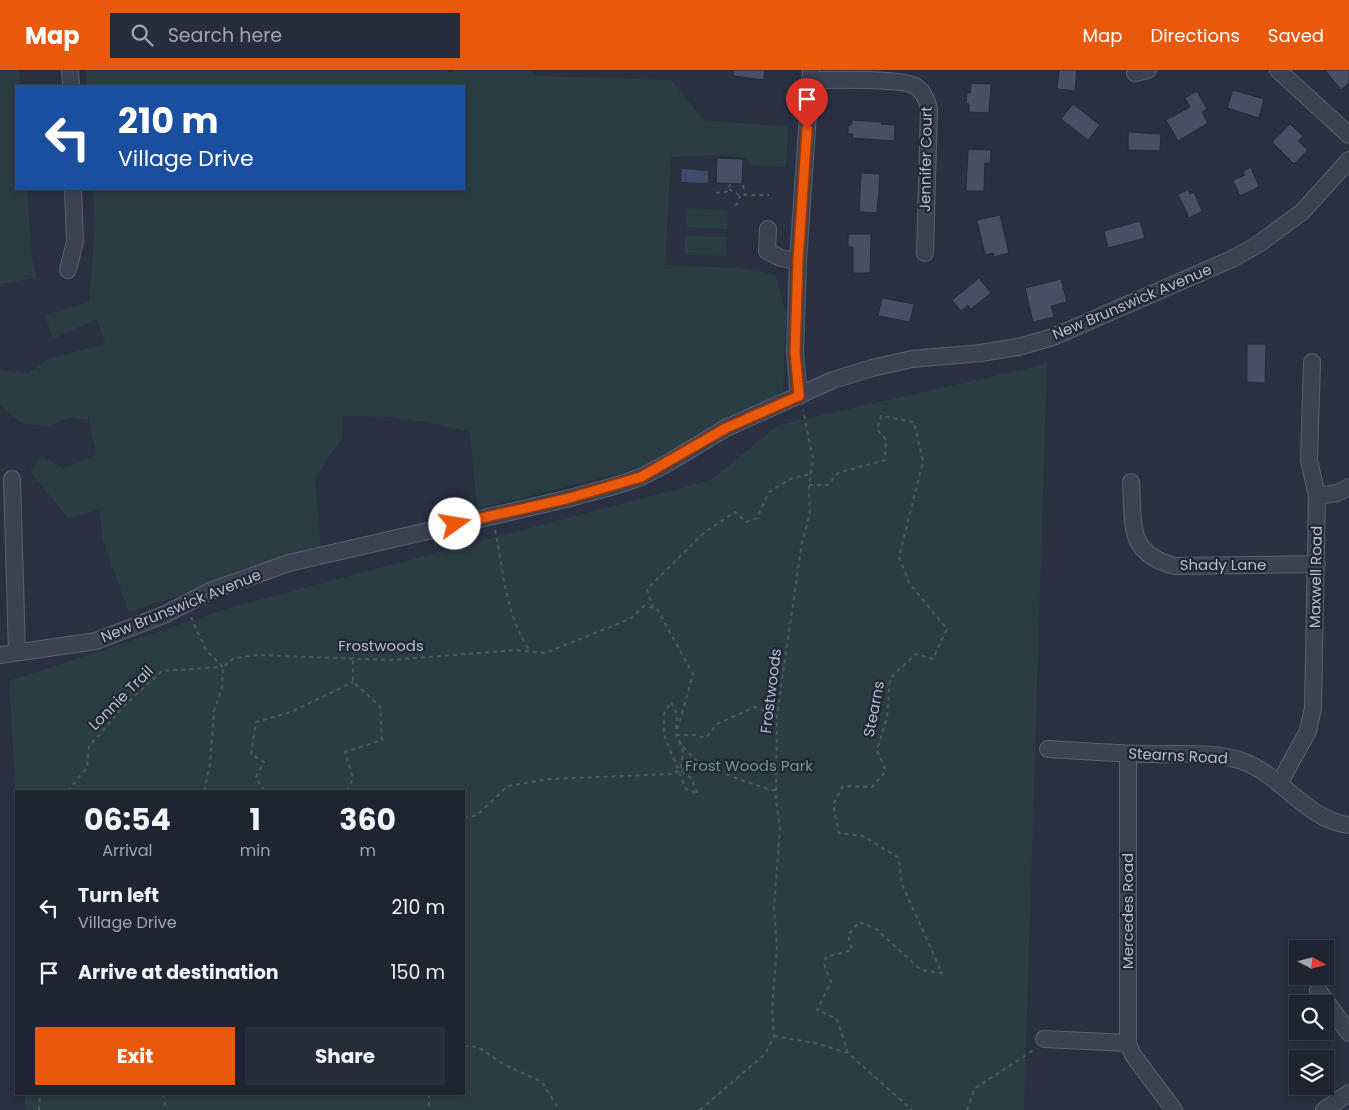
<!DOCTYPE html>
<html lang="en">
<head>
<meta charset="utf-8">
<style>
	:root { --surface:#1e2432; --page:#262c3a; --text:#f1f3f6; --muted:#a1a4ac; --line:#3c414d; --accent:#ea580c }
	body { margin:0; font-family:Poppins,sans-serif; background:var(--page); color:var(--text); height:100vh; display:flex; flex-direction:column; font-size:19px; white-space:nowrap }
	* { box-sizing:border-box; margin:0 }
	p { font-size:16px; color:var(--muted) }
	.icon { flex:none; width:28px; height:28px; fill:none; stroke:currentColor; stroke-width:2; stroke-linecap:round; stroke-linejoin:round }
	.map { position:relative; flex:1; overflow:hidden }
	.panel { position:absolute; left:15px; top:720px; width:450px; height:305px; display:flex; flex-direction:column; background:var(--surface); border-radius:0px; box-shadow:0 2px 8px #0003,0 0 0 1px var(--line) }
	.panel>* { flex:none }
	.banner { position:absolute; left:15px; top:15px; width:450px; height:105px; border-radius:0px; box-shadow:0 2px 8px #0003,0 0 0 1px var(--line); background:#1a4fa0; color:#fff; overflow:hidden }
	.needle { width:32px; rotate:97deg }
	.controls { position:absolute; left:1289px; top:870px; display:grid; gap:10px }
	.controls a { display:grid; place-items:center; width:45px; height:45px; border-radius:0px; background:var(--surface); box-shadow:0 2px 8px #0003,0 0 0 1px var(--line); font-size:25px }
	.pin { position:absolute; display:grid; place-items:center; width:42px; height:42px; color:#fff; margin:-51px -21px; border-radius:50% 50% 50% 0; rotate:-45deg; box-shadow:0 0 5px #0007 }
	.pin .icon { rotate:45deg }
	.me { position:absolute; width:55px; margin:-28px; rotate:77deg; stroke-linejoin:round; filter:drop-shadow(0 0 4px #0008) }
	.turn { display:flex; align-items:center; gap:18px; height:105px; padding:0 20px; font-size:22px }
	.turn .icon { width:65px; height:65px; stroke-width:2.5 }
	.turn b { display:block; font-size:35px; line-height:42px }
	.eta { display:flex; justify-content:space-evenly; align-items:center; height:85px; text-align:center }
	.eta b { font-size:30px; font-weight:700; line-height:35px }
	.action { display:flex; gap:10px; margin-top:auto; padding:10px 20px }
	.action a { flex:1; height:58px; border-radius:0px; background:var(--accent); color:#fff; font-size:20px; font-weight:700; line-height:58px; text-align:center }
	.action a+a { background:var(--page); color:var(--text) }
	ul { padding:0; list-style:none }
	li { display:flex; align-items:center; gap:15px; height:65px; padding:0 20px }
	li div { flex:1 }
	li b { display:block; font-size:19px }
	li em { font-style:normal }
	header { display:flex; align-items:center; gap:30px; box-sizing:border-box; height:70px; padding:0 25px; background:var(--accent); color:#fff }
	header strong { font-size:24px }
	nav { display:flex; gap:28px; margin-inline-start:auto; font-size:18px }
	.search { width:350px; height:45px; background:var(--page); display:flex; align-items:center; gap:12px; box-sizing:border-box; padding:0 18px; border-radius:0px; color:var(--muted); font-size:19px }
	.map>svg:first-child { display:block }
	.green { fill:#2a3d43 }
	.water { fill:#3e4b6b }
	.building { fill:#474f64; stroke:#232939 }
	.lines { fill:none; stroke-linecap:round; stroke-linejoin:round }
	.minor-casing { stroke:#5a606f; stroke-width:18 }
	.path { stroke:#485a60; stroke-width:2; stroke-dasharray:4 4; stroke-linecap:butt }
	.minor { stroke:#3c4252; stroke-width:16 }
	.route-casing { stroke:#983908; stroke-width:12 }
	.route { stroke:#ea580c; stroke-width:9 }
	.labels { text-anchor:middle; stroke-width:4.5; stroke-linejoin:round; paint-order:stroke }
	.street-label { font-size:15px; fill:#b9becc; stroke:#212738 }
	.park-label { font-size:15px; fill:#719c81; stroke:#212738 }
</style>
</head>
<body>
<header>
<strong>Map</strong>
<div class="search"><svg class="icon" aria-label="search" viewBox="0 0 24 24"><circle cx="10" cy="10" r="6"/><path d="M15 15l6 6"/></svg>Search here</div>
<nav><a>Map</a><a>Directions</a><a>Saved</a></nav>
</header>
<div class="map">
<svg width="1349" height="1040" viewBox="0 0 1349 1040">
	<rect width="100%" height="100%" fill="#283042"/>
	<path class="green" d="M0 0H19L20 16H16V119H27L32 189 37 208 0 214Z
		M86 0H446L451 3 454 0H530L537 6 672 10 703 50 788 57 786 97 754 96 744 88 719 85 671 87 665 195 737 198 775 204 786 242 783 329 646 397 477 439 470 362 436 354 391 347 342 346V368L315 408 321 480 129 542 103 471 99 440 68 448 30 402 42 386 63 398 96 385 89 350 71 347 49 356 23 354 0 336V299L28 304 47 289 105 274 97 249 53 269 45 245 89 232 95 155 93 119H464V16H87Z
		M687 138 728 140 727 159 686 157Z
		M685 166 727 167 726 186 685 185Z
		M1047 294 1024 1040H25V1024H464V721H16V727L9 611 232 537 711 410 778 355Z"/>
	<path class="water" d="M682 99 708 101V113L681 112Z"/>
	<path class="building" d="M733 0H765L764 10 733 6Z
		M1059 0H1077L1075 21 1057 19Z
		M1325 0H1349V13L1341 20Z
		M971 13 991 14 989 43 969 42V34L966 33 967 23H970Z
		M1233 20 1264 29 1259 48 1227 38Z
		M1197 21 1207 39 1202 42 1208 53 1178 71 1166 50 1190 37 1185 28Z
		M1073 34 1100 55 1088 70 1061 49Z
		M852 50 882 52 881 54 895 55 894 71 852 68 853 64H848V55H851Z
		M1290 54 1303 66 1298 71 1308 80 1294 94 1272 72Z
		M1128 62 1161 64 1160 81 1128 80Z
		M968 79 991 80 990 94 985 93 984 121H966Z
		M717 88 743 89 742 114 716 113Z
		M1251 97 1259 117 1240 126 1233 110 1245 105 1243 101Z
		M861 103 880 104 877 143 859 142Z
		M1188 120 1190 124 1194 122 1202 141 1189 148 1178 124Z
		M1000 145 1009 183 994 187 993 183 985 185 977 150Z
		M1140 151 1145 168 1108 178 1104 161Z
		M848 164H871L870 203H853V177H848Z
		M979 208 991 223 971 239 968 235 961 241 952 230Z
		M1061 209 1067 232 1051 236 1054 247 1033 252 1025 218Z
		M882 228 914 234 910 252 878 246Z
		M1247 274H1266L1265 313 1247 312Z"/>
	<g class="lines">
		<defs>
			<path id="minor" d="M70 0 71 16
				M1278 0 1349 65
				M1135 3 1148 0
				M810 10C830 10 902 8 915 16 924 21 927 30 929 39L925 183
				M768 159 767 181 781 188 798 191
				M68 200 75 171 73 119
				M799 326 795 282 798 191 811 0
				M12 409 17 582
				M1131 412C1134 454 1126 484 1175 496L1317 494
				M1317 426 1337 423 1349 417
				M0 585 96 571 166 544 210 521 289 493 566 429 618 415 641 407 668 393 726 358 833 310 872 298 912 289 981 283 1018 277 1053 267 1232 189 1257 175 1302 142 1349 90
				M1048 679C1082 681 1116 684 1151 684 1180 685 1214 681 1242 691 1282 705 1306 750 1349 755
				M1128 684V973L1133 985 1174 1040
				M1279 714 1308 661 1313 638 1317 426 1309 390 1312 292
				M1318 920 1349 963
				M1044 969 1128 973
				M1324 1040 1349 1023"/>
		</defs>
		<use href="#minor" class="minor-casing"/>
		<path class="path" d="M743 115 745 126
			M729 119 739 125H769
			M716 123 726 122 729 119 730 114
			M736 136 740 126
			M809 415H828L838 403 885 390 886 370 877 359 881 346 914 352 923 392 899 487 909 513 947 559 933 589 916 584 890 608 887 647 877 680 886 701 872 717 843 716 833 735 839 763 863 766 899 788 901 812 942 903 921 900 876 859 859 852 848 865 852 880 826 887 824 894 831 912 817 940 837 949 848 983
			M495 460C504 502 505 545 530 581
			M653 538 647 519 705 462 735 442 746 452 757 448 769 422 790 409 810 404
			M191 547 206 580 223 597
			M676 659 677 644 671 632 664 644V665L686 719 698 724 691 708 680 700
			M676 665H695L706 668 717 654 755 637 776 645
			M679 671 683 682 680 700
			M68 721 87 697 89 676 128 632 162 601 222 597
			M204 721 210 694 214 641 222 618 223 597 234 588 258 585 391 590 515 580 545 583 630 549 644 536 657 539 693 604 676 665 683 677 698 692
			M264 721 256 707 264 692 251 684 256 652 291 642 353 612
			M347 721 353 708 345 682 382 670 380 636 353 612V589
			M464 748 477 745 508 716 549 709 672 704 698 692 738 709 771 720H776
			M774 966 815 973 848 983 912 1040
			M464 976 478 977 503 994 542 1012 559 1040
			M163 1024 166 1040
			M429 1024V1040
			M39 1040 40 1024
			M700 1040 765 984 774 966 772 939 777 876 774 839 780 757 776 731 777 645 802 472 810 444 809 415 813 389 803 340
			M967 1040 974 1019 1035 979"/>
		<use href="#minor" class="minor"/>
	</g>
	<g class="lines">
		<defs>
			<path id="route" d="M455 454 566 429 641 407 726 358 799 326 795 282 798 191 807 59"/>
		</defs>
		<use href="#route" class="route-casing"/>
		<use href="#route" class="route"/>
	</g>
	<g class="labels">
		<g class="street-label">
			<text transform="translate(926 89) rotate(-89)" y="5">Jennifer Court</text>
			<text transform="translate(1132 232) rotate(-23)" y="5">New Brunswick Avenue</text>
			<text x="1223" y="500">Shady Lane</text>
			<text transform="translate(1316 507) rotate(-89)" y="5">Maxwell Road</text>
			<text transform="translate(181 536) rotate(-22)" y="5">New Brunswick Avenue</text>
			<text x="381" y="581">Frostwoods</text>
			<text transform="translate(771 621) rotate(-83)" y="5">Frostwoods</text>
			<text transform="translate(121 628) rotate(-45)" y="5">Lonnie Trail</text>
			<text transform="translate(874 639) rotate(-79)" y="5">Stearns</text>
			<text transform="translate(1178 686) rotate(3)" y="5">Stearns Road</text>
			<text transform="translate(1128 841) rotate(-90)" y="5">Mercedes Road</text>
		</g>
		<g class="park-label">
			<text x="749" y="701">Frost Woods Park</text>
		</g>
	</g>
</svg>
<div class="controls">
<a><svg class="needle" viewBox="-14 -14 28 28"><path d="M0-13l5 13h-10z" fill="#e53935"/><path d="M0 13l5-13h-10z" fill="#a1a4ac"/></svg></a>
<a><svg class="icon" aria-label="search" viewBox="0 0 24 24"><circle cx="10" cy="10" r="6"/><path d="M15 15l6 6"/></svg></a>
<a><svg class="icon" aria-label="layers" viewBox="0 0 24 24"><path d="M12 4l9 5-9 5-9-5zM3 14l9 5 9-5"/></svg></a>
</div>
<div class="pin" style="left:807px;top:59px;background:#d93025"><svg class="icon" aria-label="arrive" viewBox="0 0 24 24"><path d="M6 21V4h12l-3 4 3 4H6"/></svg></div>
<svg class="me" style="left:455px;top:454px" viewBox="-20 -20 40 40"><circle r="19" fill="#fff"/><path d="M0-13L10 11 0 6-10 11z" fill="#ea580c"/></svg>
<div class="banner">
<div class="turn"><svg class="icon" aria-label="left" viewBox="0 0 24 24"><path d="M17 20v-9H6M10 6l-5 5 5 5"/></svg><div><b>210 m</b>Village Drive</div></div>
</div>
<section class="panel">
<div class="eta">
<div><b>06:54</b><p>Arrival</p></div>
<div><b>1</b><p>min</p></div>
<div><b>360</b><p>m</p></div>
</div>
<ul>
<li><svg class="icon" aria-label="left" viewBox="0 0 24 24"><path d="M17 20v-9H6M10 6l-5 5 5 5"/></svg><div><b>Turn left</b><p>Village Drive</p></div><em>210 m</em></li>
<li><svg class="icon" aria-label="arrive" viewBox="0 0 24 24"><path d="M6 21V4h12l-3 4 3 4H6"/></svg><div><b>Arrive at destination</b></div><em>150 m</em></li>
</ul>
<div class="action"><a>Exit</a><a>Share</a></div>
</section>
</div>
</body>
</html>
